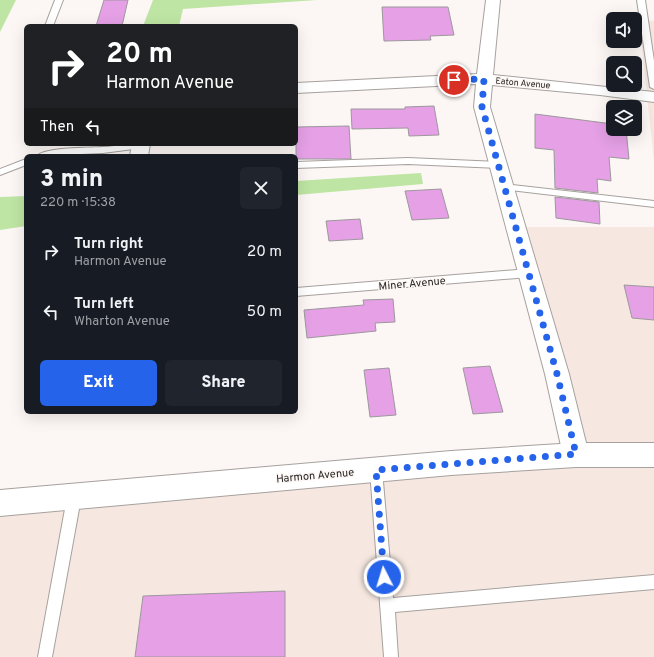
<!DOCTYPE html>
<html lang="en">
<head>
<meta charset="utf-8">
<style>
	:root { --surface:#171b24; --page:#20242c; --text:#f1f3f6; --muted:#9ea1a6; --accent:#2563eb }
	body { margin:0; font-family:Overpass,sans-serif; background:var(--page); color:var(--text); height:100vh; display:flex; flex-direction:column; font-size:15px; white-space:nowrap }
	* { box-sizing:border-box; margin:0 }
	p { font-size:13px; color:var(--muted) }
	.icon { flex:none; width:22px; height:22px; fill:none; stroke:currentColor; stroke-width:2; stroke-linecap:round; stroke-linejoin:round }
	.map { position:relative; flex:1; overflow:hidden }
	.panel { position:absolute; left:24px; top:154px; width:274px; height:260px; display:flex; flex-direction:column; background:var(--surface); border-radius:6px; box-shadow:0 4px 16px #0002 }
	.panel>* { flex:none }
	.guide { position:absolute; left:24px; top:24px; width:274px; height:122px; border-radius:6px; box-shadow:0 4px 16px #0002; background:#202124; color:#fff; overflow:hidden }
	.controls { position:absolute; left:606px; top:12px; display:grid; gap:8px }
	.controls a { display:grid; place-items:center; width:36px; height:36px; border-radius:6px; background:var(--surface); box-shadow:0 4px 16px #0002; font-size:20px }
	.pin { position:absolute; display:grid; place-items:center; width:34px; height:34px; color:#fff; margin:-17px; border:2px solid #fff; border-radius:50%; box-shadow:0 1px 4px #0007 }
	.me { position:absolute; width:44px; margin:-22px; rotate:355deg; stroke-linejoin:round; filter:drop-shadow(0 0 3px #0008) }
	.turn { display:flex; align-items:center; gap:14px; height:84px; padding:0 16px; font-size:18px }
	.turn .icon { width:52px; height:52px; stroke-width:2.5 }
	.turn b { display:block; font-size:28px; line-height:34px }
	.then { display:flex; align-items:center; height:38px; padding:0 16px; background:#0003; gap:8px; font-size:15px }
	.round { display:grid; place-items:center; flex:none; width:42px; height:42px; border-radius:6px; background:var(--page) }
	.summary { display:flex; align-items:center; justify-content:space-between; height:68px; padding:0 16px }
	h1 { font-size:24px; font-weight:800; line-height:30px }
	.action { display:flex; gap:8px; margin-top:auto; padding:8px 16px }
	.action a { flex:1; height:46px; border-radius:6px; background:var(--accent); color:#fff; font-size:16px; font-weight:800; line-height:46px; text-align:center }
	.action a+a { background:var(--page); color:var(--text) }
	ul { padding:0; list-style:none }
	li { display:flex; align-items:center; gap:12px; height:60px; padding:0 16px }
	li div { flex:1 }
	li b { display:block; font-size:15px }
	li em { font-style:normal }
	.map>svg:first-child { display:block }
	.built { fill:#f6e8e1 }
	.green { fill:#bee5a3 }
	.building { fill:#e5a0e6; stroke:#9c989c }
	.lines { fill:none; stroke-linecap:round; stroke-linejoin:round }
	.service-casing { stroke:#a6a19e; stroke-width:2 }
	.minor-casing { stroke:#a6a19e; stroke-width:2 }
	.secondary-casing { stroke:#a6a19e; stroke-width:2 }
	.service { fill:#fff; fill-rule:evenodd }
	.minor { fill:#fff; fill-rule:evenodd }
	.secondary { fill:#fff; fill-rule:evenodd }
	.route { stroke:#2563eb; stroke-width:7; stroke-dasharray:0 12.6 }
	.labels { text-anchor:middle; stroke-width:3; stroke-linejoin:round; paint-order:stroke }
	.far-street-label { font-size:9px; fill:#262423; stroke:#fcf7f4 }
	.street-label { font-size:11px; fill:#262423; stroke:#fcf7f4 }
</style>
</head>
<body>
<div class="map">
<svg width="654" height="657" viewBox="0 0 654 657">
	<rect width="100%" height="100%" fill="#fcf7f4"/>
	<path class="built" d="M639 20 654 21V162Z
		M523 227H654V657H0V494L586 448Z"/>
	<path class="green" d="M0 0H16L0 32Z
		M153 0H317L183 9 179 26H143Z
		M421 173 423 184 296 195V181Z
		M26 196V226L0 230V197Z"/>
	<path class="building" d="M104 0H128L122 26H96Z
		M382 7H448L454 35 430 36 431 40 384 41Z
		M434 106 439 135 409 136 408 128 352 129 351 109H405V107Z
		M535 114 613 124V129H626L629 159 609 157 611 181 597 179 598 193 555 188 554 150 535 148Z
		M349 126 351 159H296V127Z
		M441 189 449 218 412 220 405 191Z
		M555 197 599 202 600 224 556 218Z
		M360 219 363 239 329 241 326 221Z
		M624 285 654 287V320L632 318Z
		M393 299 395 322 375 323 376 331 307 338 304 310 364 305 363 300Z
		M490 366 503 412 473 414 463 368Z
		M389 368 396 415 370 417 364 370Z
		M285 591V657H135L143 596Z"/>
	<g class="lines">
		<defs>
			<path id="service" d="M55 0H63L53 26H45Z
				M637 0H645L654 61V89L650 87Z
				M127 144 145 145 141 148 103 153 37 156C45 147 88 148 102 147 110 147 118 145 127 144Z
				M408 158 499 162 504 165 499 168 408 164 296 168V162Z
				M26 159V165L0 175V169Z
				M504 184 654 201V207L501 189 499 187Z
				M529 269 533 270 534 273 533 276 529 277 296 296V288Z
				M376 464 380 466 382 470 393 598 654 575V589L395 612 398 657H384L370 470 372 466Z
				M74 492 79 494 81 498 52 657H38L67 498 69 494Z"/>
			<path id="minor" d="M486 0H500L493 75 654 92V102L600 95 492 85 490 107 569 374 589 455 585 463 576 467 567 463 563 455 545 374 474 107 476 84 296 93V83L477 74Z
				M132 144H150L148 156H130Z"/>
			<path id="secondary" d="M576 443H654V467H576L451 475 0 516V490L451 451Z"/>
		</defs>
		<use href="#service" class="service-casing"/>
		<use href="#minor" class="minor-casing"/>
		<use href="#secondary" class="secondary-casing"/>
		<use href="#service" class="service"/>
		<use href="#minor" class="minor"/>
		<use href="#secondary" class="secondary"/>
	</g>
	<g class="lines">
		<path class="route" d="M384 577 376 470 576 454 557 374 482 107 484 79 454 80"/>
	</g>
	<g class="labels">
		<g class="far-street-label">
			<text transform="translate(523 83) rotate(5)" y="3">Eaton Avenue</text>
		</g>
		<g class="street-label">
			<text transform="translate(412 283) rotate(-5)" y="4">Miner Avenue</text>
			<text transform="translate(315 475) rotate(-5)" y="4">Harmon Avenue</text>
		</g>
	</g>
</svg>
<div class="controls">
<a><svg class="icon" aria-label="sound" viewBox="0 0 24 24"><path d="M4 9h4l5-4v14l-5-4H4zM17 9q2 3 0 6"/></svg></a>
<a><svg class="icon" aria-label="search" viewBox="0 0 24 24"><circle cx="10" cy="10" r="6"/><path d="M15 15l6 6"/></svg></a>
<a><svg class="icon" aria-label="layers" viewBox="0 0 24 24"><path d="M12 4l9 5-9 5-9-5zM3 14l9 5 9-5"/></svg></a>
</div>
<div class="pin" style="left:454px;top:80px;background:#d93025"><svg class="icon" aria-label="arrive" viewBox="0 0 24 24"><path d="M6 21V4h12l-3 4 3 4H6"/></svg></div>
<svg class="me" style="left:384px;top:577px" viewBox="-20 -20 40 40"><circle r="17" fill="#2563eb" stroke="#fff" stroke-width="3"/><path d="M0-11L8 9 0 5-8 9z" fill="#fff"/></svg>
<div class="guide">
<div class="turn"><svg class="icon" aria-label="right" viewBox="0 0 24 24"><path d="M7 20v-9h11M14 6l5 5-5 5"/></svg><div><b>20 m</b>Harmon Avenue</div></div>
<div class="then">Then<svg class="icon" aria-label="left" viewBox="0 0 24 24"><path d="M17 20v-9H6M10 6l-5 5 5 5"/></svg></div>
</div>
<section class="panel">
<div class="summary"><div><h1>3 min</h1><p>220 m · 15:38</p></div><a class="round"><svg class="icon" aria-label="close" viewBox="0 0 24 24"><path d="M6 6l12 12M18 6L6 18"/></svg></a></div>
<ul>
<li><svg class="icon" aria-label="right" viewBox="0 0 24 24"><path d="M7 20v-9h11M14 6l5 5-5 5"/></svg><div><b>Turn right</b><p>Harmon Avenue</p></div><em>20 m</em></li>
<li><svg class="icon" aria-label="left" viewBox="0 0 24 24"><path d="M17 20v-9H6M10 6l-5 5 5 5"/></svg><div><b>Turn left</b><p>Wharton Avenue</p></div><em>50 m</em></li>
</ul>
<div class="action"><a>Exit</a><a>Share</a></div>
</section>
</div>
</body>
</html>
